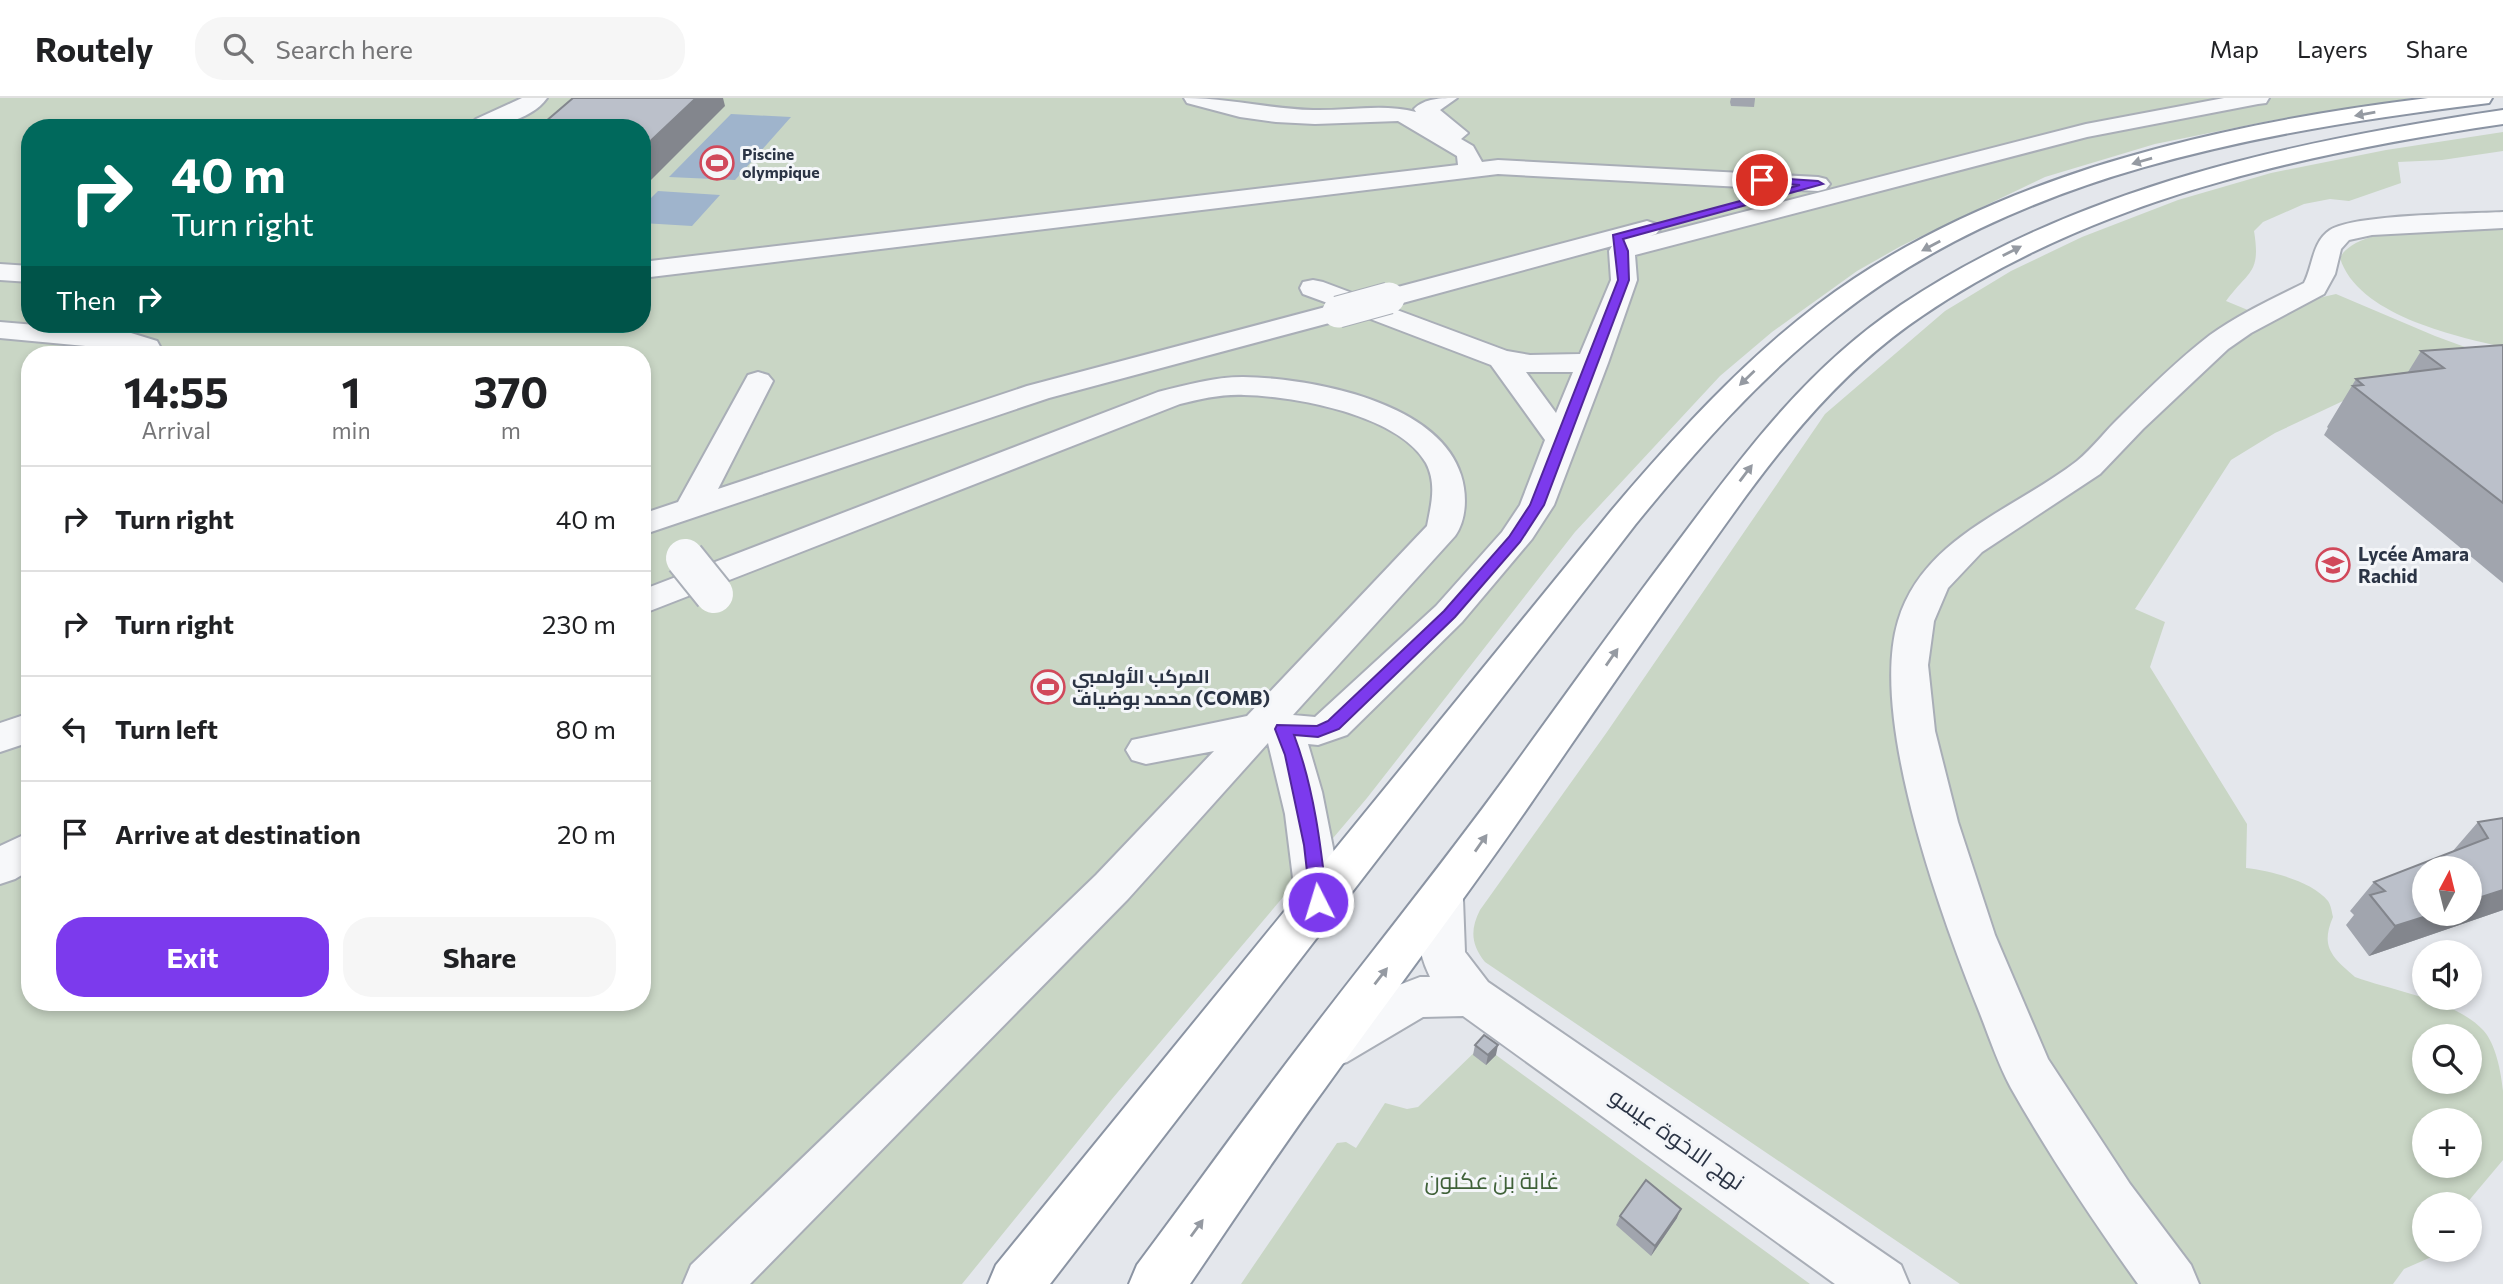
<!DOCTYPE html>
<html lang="en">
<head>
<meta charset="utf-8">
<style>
	:root { --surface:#fff; --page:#f6f6f6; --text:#202124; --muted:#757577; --line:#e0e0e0; --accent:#7c3aed }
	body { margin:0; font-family:Commissioner,Cairo,sans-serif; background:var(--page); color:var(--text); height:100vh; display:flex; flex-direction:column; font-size:26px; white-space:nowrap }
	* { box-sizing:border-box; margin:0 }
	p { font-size:23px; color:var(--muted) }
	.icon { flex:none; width:38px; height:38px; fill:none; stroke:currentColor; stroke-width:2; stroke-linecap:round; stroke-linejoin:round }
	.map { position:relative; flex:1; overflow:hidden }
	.sheet { position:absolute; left:21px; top:248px; width:630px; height:665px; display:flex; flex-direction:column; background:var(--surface); border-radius:28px; box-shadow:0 4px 10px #0003 }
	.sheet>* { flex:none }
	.banner { position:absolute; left:21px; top:21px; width:630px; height:214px; border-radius:28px; box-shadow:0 4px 10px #0003; background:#00695c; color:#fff; overflow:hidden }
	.needle { width:46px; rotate:7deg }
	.fabs { position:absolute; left:2412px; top:758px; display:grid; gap:14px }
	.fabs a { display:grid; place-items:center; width:70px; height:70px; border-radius:50%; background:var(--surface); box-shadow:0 4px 10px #0003; font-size:35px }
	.pin { position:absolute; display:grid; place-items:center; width:60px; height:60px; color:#fff; margin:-30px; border:4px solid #fff; border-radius:50%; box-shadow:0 2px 7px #0007 }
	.me { position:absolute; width:77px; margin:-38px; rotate:355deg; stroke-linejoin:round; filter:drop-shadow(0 0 5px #0008) }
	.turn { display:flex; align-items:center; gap:24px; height:147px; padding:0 35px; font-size:32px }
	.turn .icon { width:91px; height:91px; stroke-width:2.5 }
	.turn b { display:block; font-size:49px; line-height:60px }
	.then { display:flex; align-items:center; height:66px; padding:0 35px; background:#0003; gap:14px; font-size:26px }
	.eta { display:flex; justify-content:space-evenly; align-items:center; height:119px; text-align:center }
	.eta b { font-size:42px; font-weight:700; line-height:49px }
	.primary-button { display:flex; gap:14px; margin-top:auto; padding:14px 35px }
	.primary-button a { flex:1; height:80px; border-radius:28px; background:var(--accent); color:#fff; font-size:28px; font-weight:700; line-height:80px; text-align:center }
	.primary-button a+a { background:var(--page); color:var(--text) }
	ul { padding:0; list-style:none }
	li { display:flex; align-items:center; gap:21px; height:105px; padding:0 35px; border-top:2px solid var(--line) }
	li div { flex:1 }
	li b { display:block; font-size:26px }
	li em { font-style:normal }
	header { display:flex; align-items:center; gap:42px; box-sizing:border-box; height:98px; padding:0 35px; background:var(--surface); border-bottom:2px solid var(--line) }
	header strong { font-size:33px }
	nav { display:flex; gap:38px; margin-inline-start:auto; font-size:24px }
	.search { width:490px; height:63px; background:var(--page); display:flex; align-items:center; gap:18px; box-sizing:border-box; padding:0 24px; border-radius:28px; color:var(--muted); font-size:26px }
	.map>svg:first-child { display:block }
	.green { fill:#c9d6c5; fill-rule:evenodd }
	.water { fill:#9fb4cc }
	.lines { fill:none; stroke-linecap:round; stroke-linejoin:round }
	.minor-casing { stroke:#a9aeb7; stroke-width:4 }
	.highway-casing { stroke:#8b94a3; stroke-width:4 }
	.minor { fill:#f7f8fa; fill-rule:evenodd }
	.highway { fill:#fff; fill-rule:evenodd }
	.minor-bridge-far2-casing { stroke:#a9aeb7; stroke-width:27; stroke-linecap:butt }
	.minor-bridge-far1-casing { stroke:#a9aeb7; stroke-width:33; stroke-linecap:butt }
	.minor-bridge-casing { stroke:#a9aeb7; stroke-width:42; stroke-linecap:butt }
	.minor-bridge-far2 { stroke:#f7f8fa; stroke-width:24 }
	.minor-bridge-far1 { stroke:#f7f8fa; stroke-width:31 }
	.minor-bridge { stroke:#f7f8fa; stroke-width:38 }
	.wall { fill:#a1a5ae }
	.shaded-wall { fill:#83868d }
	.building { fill:#bbc0ca; stroke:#83868d; stroke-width:2 }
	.oneway { fill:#959aa2 }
	.route { fill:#7c3aed; stroke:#51269a; stroke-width:2 }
	.labels { text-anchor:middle; stroke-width:6; stroke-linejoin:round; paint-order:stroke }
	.far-poi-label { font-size:16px; font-weight:bold; fill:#2b3445; stroke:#f4f6f9; text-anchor:start }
	.poi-label { font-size:19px; font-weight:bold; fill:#2b3445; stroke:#f4f6f9; text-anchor:start }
	.near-street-label { font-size:23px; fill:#2b3445; stroke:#f4f6f9 }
	.near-park-label { font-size:23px; fill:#3f6138; stroke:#f4f6f9 }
</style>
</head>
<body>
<header>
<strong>Routely</strong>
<div class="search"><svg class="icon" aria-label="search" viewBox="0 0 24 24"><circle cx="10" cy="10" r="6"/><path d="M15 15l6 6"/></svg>Search here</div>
<nav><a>Map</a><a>Layers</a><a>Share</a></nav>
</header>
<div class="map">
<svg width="2503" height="1186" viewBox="0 0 2503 1186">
	<rect width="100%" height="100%" fill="#e4e7ec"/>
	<path class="green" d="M0 0H2412L2274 22 2155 46 2045 79 1901 148 1857 173 1772 234 1720 278 1575 434 1367 700 1112 1001 962 1186H0ZM30 30H642V226H30ZM30 257H642V905H30Z
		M2503 34V53L2442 62 2398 64 2401 85 2349 103 2330 101 2304 106 2263 124 2254 133C2261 176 2249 172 2226 203L2272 222 2314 201 2336 196 2435 238 2503 263 2375 288 2275 335 2231 362 2135 511 2165 524 2150 569 2247 726 2246 770C2271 773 2312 783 2328 803 2331 807 2332 815 2333 819 2320 849 2332 859 2355 879 2393 893 2455 902 2483 932 2496 946 2501 974 2503 993 2503 1015 2503 1040 2503 1062L2466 1106H2424V1152H2438L2436 1157 2404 1171 2393 1186H1960L1485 864C1471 846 1470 832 1480 812L1607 634 1825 316 1945 213 2011 173 2082 139 2178 102 2271 75 2386 52ZM2424 938H2469V984H2424ZM2424 1022H2469V1068H2424Z
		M2503 127V249C2453 238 2357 216 2340 160 2357 125 2465 129 2503 127Z
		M1482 947 1496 957 1810 1186H1241L1337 1045 1346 1044 1356 1050 1385 1005 1407 1011 1418 1009Z"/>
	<path class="water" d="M731 16 791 19 735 82 669 79Z
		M658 93 720 97 692 128 642 125V109Z"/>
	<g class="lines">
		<defs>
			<path id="minor" d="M522 0H547C531 23 491 30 466 30L476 21Z
				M1184 0C1228 0 1270 11 1313 12 1347 13 1383 5 1416 14L1414 11C1425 0 1441 0 1457 0L1440 12 1468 35 1461 41 1473 48 1482 64 1498 62 1818 79 1826 81 1830 86 1826 91 1818 93 1498 76 642 180V164L1458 67 1457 58 1398 23 1315 26 1276 24 1240 19 1187 5Z
				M2224 0H2269L2266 5 2258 6 2087 39 1635 157 1637 182 1608 265 1554 407 1532 441 1462 524 1347 637 1318 647 1308 646 1322 694 1335 760 1340 804 1334 816 1318 822 1302 816 1296 804 1285 716 1268 645 1128 801 750 1186H683L691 1167 1096 777 1214 653 1146 666 1132 662 1126 652 1132 642 1247 618 1427 428C1431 407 1437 386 1426 365 1399 317 1295 298 1244 297 1222 296 1201 301 1180 306L642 516V492L1158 294C1186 287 1214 279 1243 279 1310 280 1438 303 1461 377 1467 396 1467 421 1455 438L1293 617 1315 619 1436 508 1502 434 1520 407 1545 342 1491 267 1352 214 1348 220 1049 300 642 437V416L678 404 748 277 758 274 768 277 773 283 718 391 1027 288 1333 207 1303 196 1300 190 1303 184 1313 182 1323 184 1379 205 1375 200 1379 194 1647 123 1656 126 1660 131 1656 136 1650 138 2086 26ZM1612 148 1609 153 1611 182 1580 256 1530 257 1507 253 1381 206 1389 208 1399 206ZM1526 274H1573L1556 315Z
				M2503 114V130L2372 137 2349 142 2341 151 2335 176 2324 196 2251 235 2228 251 2143 331 2100 376 1982 454 1948 490 1934 523 1928 567 1935 633 1958 724 1995 837 2048 961 2130 1086 2191 1167 2199 1186H2138C2093 1123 2049 1057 2011 990 1997 964 1988 935 1977 908 1940 815 1869 620 1898 523 1923 439 2014 412 2077 363 2093 350 2106 332 2121 318 2149 290 2179 261 2210 237 2239 216 2272 201 2304 185 2313 168 2312 144 2330 132 2355 116 2469 116 2503 114Z
				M0 166 30 168V184L0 182Z
				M0 224 131 235 157 243 163 254 161 257H137L128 252 0 240Z
				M30 615V644L0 654V625Z
				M30 734V772L15 781 0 786V748Z
				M1441 784 1457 789 1463 801 1465 854 1488 884 1901 1167 1909 1186H1835L1463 918 1423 919 1347 964 1330 970 1313 964 1306 949 1313 934 1386 892 1420 879H1430C1417 852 1411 817 1425 789Z"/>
			<path id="highway" d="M2428 0H2492L2489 5 2481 6C2258 34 2018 76 1837 219 1760 279 1696 352 1635 427L1050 1186H988L996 1167 1611 413C1674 339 1739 267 1817 207 1986 78 2221 25 2428 0Z
				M2503 12V26C2300 56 2094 101 1922 218 1830 280 1768 366 1705 455 1646 537 1589 621 1531 705 1465 801 1394 894 1326 989 1279 1053 1235 1120 1190 1186H1129L1137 1167C1188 1099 1237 1030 1288 963 1360 868 1435 776 1505 680 1564 599 1622 517 1683 437 1747 351 1810 268 1901 207 2079 88 2294 43 2503 12Z"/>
		</defs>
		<use href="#minor" class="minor-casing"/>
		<use href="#highway" class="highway-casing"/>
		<use href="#minor" class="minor"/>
		<use href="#highway" class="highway"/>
		<defs>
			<path id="minor-bridge-far2" d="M1382 202 1389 200"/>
			<path id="minor-bridge-far1" d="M1338 214 1389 200"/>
			<path id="minor-bridge" d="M685 460 714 496"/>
		</defs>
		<use href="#minor-bridge-far2" class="minor-bridge-far2-casing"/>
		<use href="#minor-bridge-far1" class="minor-bridge-far1-casing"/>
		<use href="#minor-bridge" class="minor-bridge-casing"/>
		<use href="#minor-bridge-far2" class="minor-bridge-far2"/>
		<use href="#minor-bridge-far1" class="minor-bridge-far1"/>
		<use href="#minor-bridge" class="minor-bridge"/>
	</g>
	<path class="wall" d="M1731 0H1755V1L1754 9 1731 8 1730 4Z
		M2503 247V485L2324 337 2328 330 2327 329 2356 281 2408 274 2421 253Z
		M2503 720V812L2369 858 2346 827 2354 817 2350 813 2374 784 2452 754 2478 724Z
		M1475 947 1496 957 1486 967 1473 957Z
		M1620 1118 1677 1120 1651 1158 1616 1127Z"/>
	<path class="shaded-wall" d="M696 0H723L725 8 642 91V51Z
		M2503 792V812L2369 858 2395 828 2433 816H2469V803Z
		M1498 947 1496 957 1486 967 1488 957Z
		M1681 1111 1677 1120 1651 1158 1655 1148Z"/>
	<path class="building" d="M573 0H696L642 51V30H538Z
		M2503 247V405L2353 288 2363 287 2356 281 2444 270 2421 253Z
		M2503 720V792L2469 803V770H2424V816H2433L2395 828 2370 797 2385 793 2374 784 2488 740 2478 724Z
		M1484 937 1498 947 1488 957 1475 947Z
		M1646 1082 1681 1111 1655 1148 1620 1118Z"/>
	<defs><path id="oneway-solid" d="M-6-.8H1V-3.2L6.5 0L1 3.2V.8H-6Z" transform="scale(1.75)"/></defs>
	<g class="oneway">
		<use href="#oneway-solid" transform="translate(2365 16) rotate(170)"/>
		<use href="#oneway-solid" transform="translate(2142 63) rotate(164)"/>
		<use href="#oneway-solid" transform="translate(1931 148) rotate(152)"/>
		<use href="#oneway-solid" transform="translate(2012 153) rotate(-27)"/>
		<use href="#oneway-solid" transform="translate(1747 280) rotate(136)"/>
		<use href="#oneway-solid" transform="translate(1746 375) rotate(-53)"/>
		<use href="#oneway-solid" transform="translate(1612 559) rotate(-55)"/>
		<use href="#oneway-solid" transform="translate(1481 745) rotate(-55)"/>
		<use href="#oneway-solid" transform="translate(1381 878) rotate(-52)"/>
		<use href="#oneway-solid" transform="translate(1197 1130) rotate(-54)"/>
	</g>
	<path class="route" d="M1762 79 1818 83 1823 86 1623 141 1628 153 1629 182 1544 407 1520 444 1455 519 1339 631 1318 639 1294 637C1314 690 1321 748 1327 804L1324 809 1318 812 1311 809 1304 747 1285 657 1275 631 1277 627 1317 628 1328 623 1444 513 1509 439 1530 407 1618 182 1613 137 1800 87 1759 84 1757 82Z"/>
	<defs>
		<symbol id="stadium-ring" viewBox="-11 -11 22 22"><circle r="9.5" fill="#f4f6f9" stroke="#d1495b" stroke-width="1.5"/><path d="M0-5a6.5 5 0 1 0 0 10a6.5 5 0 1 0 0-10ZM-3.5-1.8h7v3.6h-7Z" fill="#d1495b"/></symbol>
		<symbol id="school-ring" viewBox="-11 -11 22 22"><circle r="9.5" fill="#f4f6f9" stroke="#d1495b" stroke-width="1.5"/><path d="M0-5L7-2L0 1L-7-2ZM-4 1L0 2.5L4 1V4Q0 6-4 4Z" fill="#d1495b"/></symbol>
	</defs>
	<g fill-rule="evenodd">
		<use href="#stadium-ring" x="698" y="46" width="38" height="38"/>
		<use href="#school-ring" x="2314" y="448" width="38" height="38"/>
		<use href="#stadium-ring" x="1029" y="570" width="38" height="38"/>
	</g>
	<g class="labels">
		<g class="far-poi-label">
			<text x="742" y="62">Piscine<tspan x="742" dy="18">olympique</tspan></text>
		</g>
		<g class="poi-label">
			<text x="2358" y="463">Lycée Amara<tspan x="2358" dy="22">Rachid</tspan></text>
			<text x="1072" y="585">المركب الأولمبي<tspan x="1072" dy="22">محمد بوضياف (COMB)</tspan></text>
		</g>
		<g class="near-street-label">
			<text transform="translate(1677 1041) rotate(35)" y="8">نهج الاخوة عيسو</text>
		</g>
		<g class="near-park-label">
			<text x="1492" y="1091">غابة بن عكنون</text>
		</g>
	</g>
</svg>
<div class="fabs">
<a><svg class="needle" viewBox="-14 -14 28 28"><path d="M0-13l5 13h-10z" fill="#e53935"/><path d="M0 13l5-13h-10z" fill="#757577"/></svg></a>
<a><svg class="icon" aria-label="sound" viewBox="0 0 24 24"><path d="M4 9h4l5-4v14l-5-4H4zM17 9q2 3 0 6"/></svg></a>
<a><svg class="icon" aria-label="search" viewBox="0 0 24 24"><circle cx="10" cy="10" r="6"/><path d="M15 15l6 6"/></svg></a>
<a>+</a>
<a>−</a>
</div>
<div class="pin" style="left:1762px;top:82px;background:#d93025"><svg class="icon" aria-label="arrive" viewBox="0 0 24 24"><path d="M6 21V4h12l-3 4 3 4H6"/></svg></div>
<svg class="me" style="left:1318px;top:804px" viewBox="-20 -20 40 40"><circle r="17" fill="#7c3aed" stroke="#fff" stroke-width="3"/><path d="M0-11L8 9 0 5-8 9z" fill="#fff"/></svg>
<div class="banner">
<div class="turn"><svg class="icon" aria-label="right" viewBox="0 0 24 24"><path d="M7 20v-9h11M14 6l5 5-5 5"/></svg><div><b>40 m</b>Turn right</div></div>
<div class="then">Then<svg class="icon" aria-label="right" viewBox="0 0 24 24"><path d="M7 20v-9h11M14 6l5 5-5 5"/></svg></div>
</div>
<section class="sheet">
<div class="eta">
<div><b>14:55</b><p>Arrival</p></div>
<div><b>1</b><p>min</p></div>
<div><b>370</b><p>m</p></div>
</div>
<ul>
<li><svg class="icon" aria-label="right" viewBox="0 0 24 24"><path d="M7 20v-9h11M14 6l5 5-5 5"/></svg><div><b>Turn right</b></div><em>40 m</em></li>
<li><svg class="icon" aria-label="right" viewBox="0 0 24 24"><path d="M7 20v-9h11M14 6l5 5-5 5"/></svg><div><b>Turn right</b></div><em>230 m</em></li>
<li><svg class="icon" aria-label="left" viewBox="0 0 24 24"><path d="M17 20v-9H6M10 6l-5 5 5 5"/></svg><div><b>Turn left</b></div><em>80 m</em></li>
<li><svg class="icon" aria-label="arrive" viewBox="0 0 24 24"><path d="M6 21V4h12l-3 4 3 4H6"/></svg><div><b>Arrive at destination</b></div><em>20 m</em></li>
</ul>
<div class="primary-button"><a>Exit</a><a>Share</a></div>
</section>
</div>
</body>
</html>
